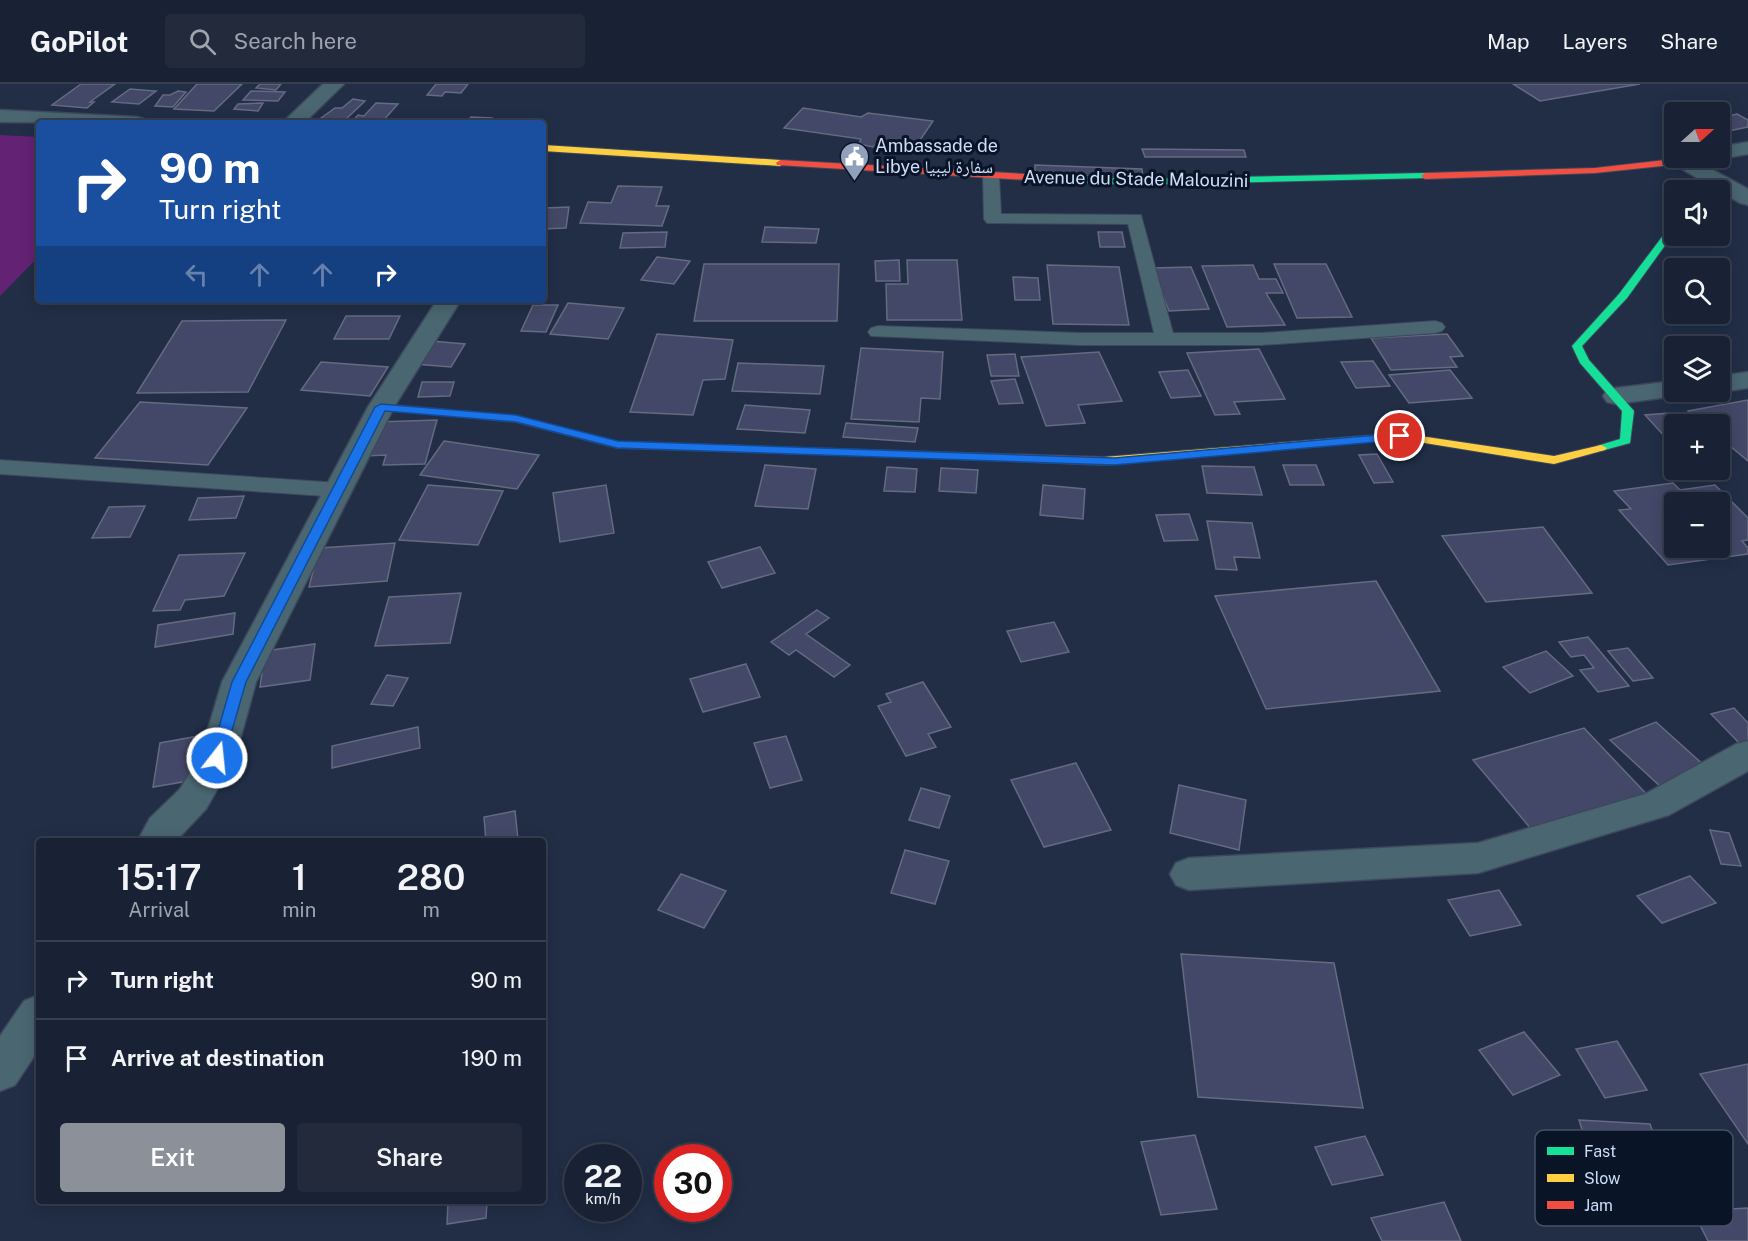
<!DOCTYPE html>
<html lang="en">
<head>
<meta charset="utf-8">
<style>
	:root { --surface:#192234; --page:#222a3c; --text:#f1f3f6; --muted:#9fa4ac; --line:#373f4f; --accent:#8c9099 }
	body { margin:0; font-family:"Public Sans","Noto Naskh Arabic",sans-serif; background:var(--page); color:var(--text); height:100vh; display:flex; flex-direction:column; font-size:22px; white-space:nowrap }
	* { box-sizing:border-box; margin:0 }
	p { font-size:20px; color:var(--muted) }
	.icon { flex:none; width:33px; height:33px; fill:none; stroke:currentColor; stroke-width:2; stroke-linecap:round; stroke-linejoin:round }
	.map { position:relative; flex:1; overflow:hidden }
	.side { position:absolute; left:36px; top:754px; width:510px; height:366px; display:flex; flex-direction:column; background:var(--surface); border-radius:6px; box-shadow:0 3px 15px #0003,0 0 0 2px var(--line) }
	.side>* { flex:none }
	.hud { position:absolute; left:36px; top:36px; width:510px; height:183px; border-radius:6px; box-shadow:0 3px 15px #0003,0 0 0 2px var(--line); background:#1a4fa0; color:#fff; overflow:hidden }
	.needle { width:39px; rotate:69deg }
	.controls { position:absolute; left:1664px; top:18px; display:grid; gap:12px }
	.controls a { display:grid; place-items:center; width:66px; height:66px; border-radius:6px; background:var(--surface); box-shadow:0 3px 15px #0003,0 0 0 2px var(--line); font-size:30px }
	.speed { position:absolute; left:564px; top:1060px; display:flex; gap:12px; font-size:30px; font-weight:700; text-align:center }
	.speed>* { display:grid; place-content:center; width:78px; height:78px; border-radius:50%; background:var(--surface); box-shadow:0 3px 15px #0003,0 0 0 2px var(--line); line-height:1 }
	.speed small { font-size:15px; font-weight:400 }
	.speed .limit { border:9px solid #d22; background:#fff; color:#111 }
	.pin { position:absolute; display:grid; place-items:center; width:51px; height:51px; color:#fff; margin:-26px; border:3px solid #fff; border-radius:50%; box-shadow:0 2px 6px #0007 }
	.me { position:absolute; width:66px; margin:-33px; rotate:16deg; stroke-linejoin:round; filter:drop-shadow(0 0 4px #0008) }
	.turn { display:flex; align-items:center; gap:21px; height:126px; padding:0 24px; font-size:27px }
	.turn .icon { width:78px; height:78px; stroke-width:2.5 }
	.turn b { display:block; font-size:42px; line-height:51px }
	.lanes { display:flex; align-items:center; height:57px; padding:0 24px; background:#0003; justify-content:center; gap:30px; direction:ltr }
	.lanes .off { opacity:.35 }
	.eta { display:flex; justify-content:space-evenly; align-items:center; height:102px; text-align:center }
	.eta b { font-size:36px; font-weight:600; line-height:42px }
	.action { display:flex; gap:12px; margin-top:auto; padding:12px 24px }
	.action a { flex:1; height:69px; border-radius:6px; background:var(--accent); color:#fff; font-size:24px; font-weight:600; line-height:69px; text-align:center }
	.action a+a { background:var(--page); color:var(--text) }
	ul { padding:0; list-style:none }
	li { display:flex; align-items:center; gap:18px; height:78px; padding:0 24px; border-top:2px solid var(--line) }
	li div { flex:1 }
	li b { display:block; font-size:22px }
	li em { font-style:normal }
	header { display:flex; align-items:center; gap:36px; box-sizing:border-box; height:84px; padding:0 30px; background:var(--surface); border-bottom:2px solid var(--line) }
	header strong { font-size:28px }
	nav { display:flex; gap:33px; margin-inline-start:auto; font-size:21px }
	.search { width:420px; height:54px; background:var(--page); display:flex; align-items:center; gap:15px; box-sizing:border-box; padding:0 21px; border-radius:6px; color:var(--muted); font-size:22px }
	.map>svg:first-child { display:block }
	.green { fill:#642274 }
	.building { fill:#444868; stroke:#646a80; stroke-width:1.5; fill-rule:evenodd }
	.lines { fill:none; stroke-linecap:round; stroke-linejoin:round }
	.lane-casing { stroke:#3d485c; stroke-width:2 }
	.street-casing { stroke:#3d485c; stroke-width:3 }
	.fast-casing { stroke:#3d485c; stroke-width:2 }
	.slow-casing { stroke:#3d485c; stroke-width:2 }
	.jam-casing { stroke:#3d485c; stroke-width:2 }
	.lane { fill:#4a6670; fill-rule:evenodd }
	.street { fill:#4a6670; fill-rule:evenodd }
	.fast { fill:#16e098; fill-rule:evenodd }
	.slow { fill:#ffcf43; fill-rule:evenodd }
	.jam { fill:#f24e42; fill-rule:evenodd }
	.route { fill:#1a73e8; stroke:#114b97; stroke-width:1.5 }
	.labels { text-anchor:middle; stroke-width:6; stroke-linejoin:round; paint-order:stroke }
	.far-poi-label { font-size:18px; fill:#cedefa; stroke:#091427; text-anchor:start }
	.far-street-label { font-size:18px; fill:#cedefa; stroke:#091427 }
	.key { fill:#091427; stroke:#445166; stroke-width:1.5 }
	.key-label { font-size:16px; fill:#cedefa }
</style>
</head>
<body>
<header>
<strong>GoPilot</strong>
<div class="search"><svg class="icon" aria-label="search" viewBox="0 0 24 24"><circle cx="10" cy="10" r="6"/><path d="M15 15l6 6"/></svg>Search here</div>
<nav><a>Map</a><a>Layers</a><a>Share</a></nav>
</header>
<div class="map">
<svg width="1748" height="1157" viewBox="0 0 1748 1157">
	<rect width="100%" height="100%" fill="#212e46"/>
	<path class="green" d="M0 51 39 53V172L0 212Z"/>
	<path class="building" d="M81 0H115L90 18H94L87 24 52 21Z
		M197 0H242L214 27 174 25Z
		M260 0H281L276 6 256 4Z
		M436 0H468L461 9 445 8 442 12 427 11Z
		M1513 0H1640L1540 17Z
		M130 5 156 7 139 20 112 18Z
		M178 7 186 8 173 23 155 22 163 11H170Z
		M251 7 285 8 278 17 243 16Z
		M353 15 365 17 343 38 321 34 335 24H342Z
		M263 19 258 27 234 25 238 20Z
		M376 19 398 20 382 38H352L358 31 364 32Z
		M803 24 861 33 868 29 933 37 916 62 878 58 873 63 859 60 861 55 784 44Z
		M1737 30 1748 36V43L1719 49V34Z
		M471 33 492 34 490 39H466Z
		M1142 65 1244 66 1246 73H1145Z
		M1035 81 1142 85 1143 94 1035 90Z
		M618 102 662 103 656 122H669L662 142 580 139 588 118 611 119Z
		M569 123 566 144 543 145V124Z
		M765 143 819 145 816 159 762 158Z
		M667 148 665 163 620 164 623 149Z
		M1098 148H1122L1125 163H1100Z
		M657 173 690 177 674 200 641 196Z
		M899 176 900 197H876L875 177Z
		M907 176H957L962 236H887L886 200H908Z
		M704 180H839L837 237H694Z
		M1274 180H1326L1352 233 1297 234Z
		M1047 181 1119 183 1129 241 1053 240Z
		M1253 181 1259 195H1276L1283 209H1266L1285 241 1227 243 1202 182Z
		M1191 183 1209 225 1169 227 1152 184Z
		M1013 193 1038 194 1040 216H1015Z
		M318 216H365L363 219Z
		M568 219 624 224 608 255 550 250Z
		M533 221H558L546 248 521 247Z
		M346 232H400L389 255H334Z
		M286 236 248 308 137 309 182 237Z
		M657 250 733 256 725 295 703 296 693 331 630 328Z
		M1447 250 1463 272 1450 273 1457 283 1391 286 1371 254Z
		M431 257 465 260 451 283 415 280Z
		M861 264 943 268 940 315 921 314 919 338 851 335Z
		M1259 265 1285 315 1234 318 1240 330 1215 331 1187 269Z
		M1099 268 1122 317 1078 321 1085 339 1046 342 1021 273Z
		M1015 270 1019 292H991L987 271Z
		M1373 277 1390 302 1356 304 1341 278Z
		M321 278 388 283 370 312 301 306Z
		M738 279 824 282 820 310 732 307Z
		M1188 286 1201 312 1171 314 1159 288Z
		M1450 286 1472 314 1409 319 1389 291Z
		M1015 295 1023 319 999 320 991 297Z
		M422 298H454L450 312 418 313Z
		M1748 316V377L1719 353V340H1704L1688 327Z
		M140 318 247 324 208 381 95 374Z
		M745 321 810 326 805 349 737 345Z
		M1670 329 1681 340H1674V353L1666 354 1645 331Z
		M437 336 425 380 383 381 386 371 365 372 375 338Z
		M846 339 918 344 915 358 843 353Z
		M444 357 539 371 517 405 420 391Z
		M1377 370 1393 398 1374 399 1359 371Z
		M765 381 816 385 808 425 755 422Z
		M1283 381H1316L1324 401H1290Z
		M1202 382 1254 383 1262 411 1207 409Z
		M887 383 917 385 915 408 884 407Z
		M941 384 978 386 976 409 939 407Z
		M1673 399 1680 406 1715 401 1748 434V456L1742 457 1748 464V470L1668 481 1619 426 1631 425 1614 407ZM1674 418H1719V464H1674Z
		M428 401 503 407 478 461 399 456Z
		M606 401 614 449 560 458 553 409Z
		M1043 401 1085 405 1083 435 1040 431Z
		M244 412 236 434 189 436 198 414Z
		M145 422 130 453 92 454 109 423Z
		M1189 430 1198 456 1164 457 1156 431Z
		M1207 437 1252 439 1260 474 1234 473 1237 486 1216 485Z
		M1543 443 1592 509 1486 518 1442 452Z
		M395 459 387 497 309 503 319 464Z
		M760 463 775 489 722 504 708 478Z
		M245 469 224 512 185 516 180 526 153 527 179 471Z
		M1376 497 1440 607 1266 625 1215 512Z
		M461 509 450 559 375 562 389 513Z
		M817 526 829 534 806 550 850 581 834 593 796 566 789 571 771 558Z
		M235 529 233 550 155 563 158 541Z
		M1054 538 1069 568 1021 578 1007 547Z
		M1588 553 1629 602 1598 608 1580 586 1594 584 1584 571 1571 573 1559 558Z
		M315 560 310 596 260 603 265 567Z
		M1628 564 1653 594 1633 597 1608 567Z
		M1546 567 1573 592 1530 609 1503 583Z
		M746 580 760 613 703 628 690 595Z
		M387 591 408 594 393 622 371 620Z
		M923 598 951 643 928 650 936 663 906 672 878 622 891 618 886 610Z
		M1734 624 1748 639V661L1742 662 1711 630Z
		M1656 638 1707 684 1661 703 1610 656Z
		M418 643 420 664 332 684V662Z
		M1584 644 1652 716 1537 752 1473 676Z
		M204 651 200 695 153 703 160 659Z
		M786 652 802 696 770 704 754 659Z
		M1076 679 1111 746 1044 763 1011 696Z
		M1179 701 1246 716 1239 766 1170 749Z
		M921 704 950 712 939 744 909 736Z
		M515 727 518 755 486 758 484 733Z
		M1710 746 1729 749 1741 782 1721 780Z
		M905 766 949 777 935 820 891 809Z
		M681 790 726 807 704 844 658 826Z
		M1690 792 1716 819 1662 839 1637 812Z
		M1499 806 1521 841 1470 852 1448 816Z
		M1181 870 1334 879 1363 1024 1198 1013Z
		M1524 948 1560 991 1513 1011 1479 966Z
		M1617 957 1647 1006 1605 1014 1576 965Z
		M1748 980V1060L1700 990Z
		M1579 1036 1650 1040 1675 1111 1601 1105Z
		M1195 1051 1217 1125 1161 1131 1141 1058Z
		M1365 1052 1383 1091 1332 1101 1315 1063Z
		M448 1118H487L486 1134 447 1140Z
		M1444 1118 1461 1157H1382L1371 1134Z
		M1748 1124V1157H1708L1693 1127Z"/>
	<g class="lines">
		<defs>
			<path id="lane" d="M991 87 999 92 1001 130 1141 131 1173 249H1261L1435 237 1442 239 1445 243 1442 247 1435 249 1261 261H1080L871 252 868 248 871 244 878 242 1080 249H1154L1128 140 987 139 984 135 983 92Z
				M0 376 340 399 348 401 351 406 348 411 340 413 0 390Z"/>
			<path id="street" d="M323 0H344L304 39H282Z
				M0 26 137 33 144 35 147 39 0 38Z
				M1748 58V70L1719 75 1712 74H1719V63Z
				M1674 73 1691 74 1748 105V121L1740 119 1675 81 1671 77Z
				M437 216H461L394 323 256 598 235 674 206 725 175 758H137L150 734 180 705 200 672 222 598 368 323Z
				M1748 288V304L1719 308H1717L1719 292Z
				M1674 297V308H1686L1683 311 1616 320 1607 318 1603 312 1607 306 1616 304Z
				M1748 657V687L1669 731 1478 789 1189 806 1176 801 1170 790 1176 779 1189 774 1478 759 1645 710 1736 660Z
				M39 911V965L15 1001 0 1007V952L24 917Z"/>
			<path id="fast" d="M1425 89 1428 90V94L1133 101 1062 98 1058 95 1062 92 1133 95Z
				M1674 140V149L1627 214 1582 262 1589 276 1634 327 1630 359 1601 367 1597 366V362L1620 355 1622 327 1580 279 1572 262 1619 210 1671 141Z
				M381 320 516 332 617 358 808 364 814 367 808 370 617 364 516 338 377 325V321Z"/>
			<path id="slow" d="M543 61 780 76 784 79 780 82 543 67Z
				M1400 349 1554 372 1601 361 1607 364 1605 366 1554 380 1400 355 1104 381 1098 377 1104 373Z"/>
			<path id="jam" d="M1683 74H1700L1662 82 1595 89 1425 95 1421 92 1425 89 1595 84Z
				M780 76 1062 92 1066 95 1062 98 777 81 776 79Z
				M808 364 1104 373 1110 377 1104 381 804 369 802 367Z"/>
		</defs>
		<use href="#lane" class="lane-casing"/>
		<use href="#street" class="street-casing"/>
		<use href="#fast" class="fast-casing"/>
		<use href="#slow" class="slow-casing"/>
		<use href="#jam" class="jam-casing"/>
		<use href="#lane" class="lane"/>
		<use href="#street" class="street"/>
		<use href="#fast" class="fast"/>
		<use href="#slow" class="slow"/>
		<use href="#jam" class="jam"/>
	</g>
	<path class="route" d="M381 320 516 331 618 357 1114 374 1400 349 1406 352 1400 356 1114 381 617 364 516 338 385 327 246 598 224 674 222 678H212L210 674 232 598 375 323Z"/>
	<defs>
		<symbol id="civic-pin" viewBox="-11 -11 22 30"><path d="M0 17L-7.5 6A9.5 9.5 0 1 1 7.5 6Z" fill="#91a0bb" stroke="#091427"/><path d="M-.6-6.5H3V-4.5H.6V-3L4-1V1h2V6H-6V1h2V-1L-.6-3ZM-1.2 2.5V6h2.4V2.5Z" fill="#fff"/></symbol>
	</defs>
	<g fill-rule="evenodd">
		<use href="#civic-pin" x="838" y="56" width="33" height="45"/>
	</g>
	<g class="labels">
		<g class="far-poi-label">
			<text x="875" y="68">Ambassade de<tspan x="875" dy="21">Libye سفارة ليبيا</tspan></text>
		</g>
		<g class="far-street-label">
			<text transform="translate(1136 95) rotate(1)" y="6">Avenue du Stade Malouzini</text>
		</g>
	</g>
	<rect x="1535" y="1046" width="198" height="96" rx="9" class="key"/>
	<rect x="1547" y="1063" width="27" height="8" fill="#16e098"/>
	<rect x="1547" y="1090" width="27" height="8" fill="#ffcf43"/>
	<rect x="1547" y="1117" width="27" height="8" fill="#f24e42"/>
	<g class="key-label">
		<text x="1584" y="1073">Fast</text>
		<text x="1584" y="1100">Slow</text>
		<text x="1584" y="1127">Jam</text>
	</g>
</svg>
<div class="controls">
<a><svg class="needle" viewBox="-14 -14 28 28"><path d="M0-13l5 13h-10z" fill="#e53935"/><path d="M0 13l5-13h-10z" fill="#9fa4ac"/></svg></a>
<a><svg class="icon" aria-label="sound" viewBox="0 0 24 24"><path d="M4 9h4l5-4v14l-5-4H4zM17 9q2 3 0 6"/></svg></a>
<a><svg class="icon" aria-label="search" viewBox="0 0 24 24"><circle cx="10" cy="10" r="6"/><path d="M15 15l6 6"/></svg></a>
<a><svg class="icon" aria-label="layers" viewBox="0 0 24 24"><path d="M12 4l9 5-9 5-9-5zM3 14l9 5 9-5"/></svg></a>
<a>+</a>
<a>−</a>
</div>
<div class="speed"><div>22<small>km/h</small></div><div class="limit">30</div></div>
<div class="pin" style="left:1400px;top:352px;background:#d93025"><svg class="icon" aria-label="arrive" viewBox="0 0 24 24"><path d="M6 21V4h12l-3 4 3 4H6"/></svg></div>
<svg class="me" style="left:217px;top:674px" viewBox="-20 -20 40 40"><circle r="17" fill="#1a73e8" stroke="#fff" stroke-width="3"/><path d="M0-11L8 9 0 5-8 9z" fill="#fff"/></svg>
<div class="hud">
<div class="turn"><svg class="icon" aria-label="right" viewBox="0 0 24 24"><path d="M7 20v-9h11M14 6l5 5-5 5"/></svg><div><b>90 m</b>Turn right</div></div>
<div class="lanes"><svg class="icon off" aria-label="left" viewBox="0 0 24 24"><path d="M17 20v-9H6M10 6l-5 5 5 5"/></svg><svg class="icon off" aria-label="ahead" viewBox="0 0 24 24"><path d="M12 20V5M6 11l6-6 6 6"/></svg><svg class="icon off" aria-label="ahead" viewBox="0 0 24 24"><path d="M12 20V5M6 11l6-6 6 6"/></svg><svg class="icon" aria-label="right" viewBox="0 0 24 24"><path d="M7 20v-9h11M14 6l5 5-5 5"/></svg></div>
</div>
<section class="side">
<div class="eta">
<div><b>15:17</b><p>Arrival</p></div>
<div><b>1</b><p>min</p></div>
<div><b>280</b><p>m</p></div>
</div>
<ul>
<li><svg class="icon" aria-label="right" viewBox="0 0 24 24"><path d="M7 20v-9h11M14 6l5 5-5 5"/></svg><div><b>Turn right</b></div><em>90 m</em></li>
<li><svg class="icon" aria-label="arrive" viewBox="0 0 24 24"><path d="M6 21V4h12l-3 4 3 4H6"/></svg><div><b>Arrive at destination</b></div><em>190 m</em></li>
</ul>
<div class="action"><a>Exit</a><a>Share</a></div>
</section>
</div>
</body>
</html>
